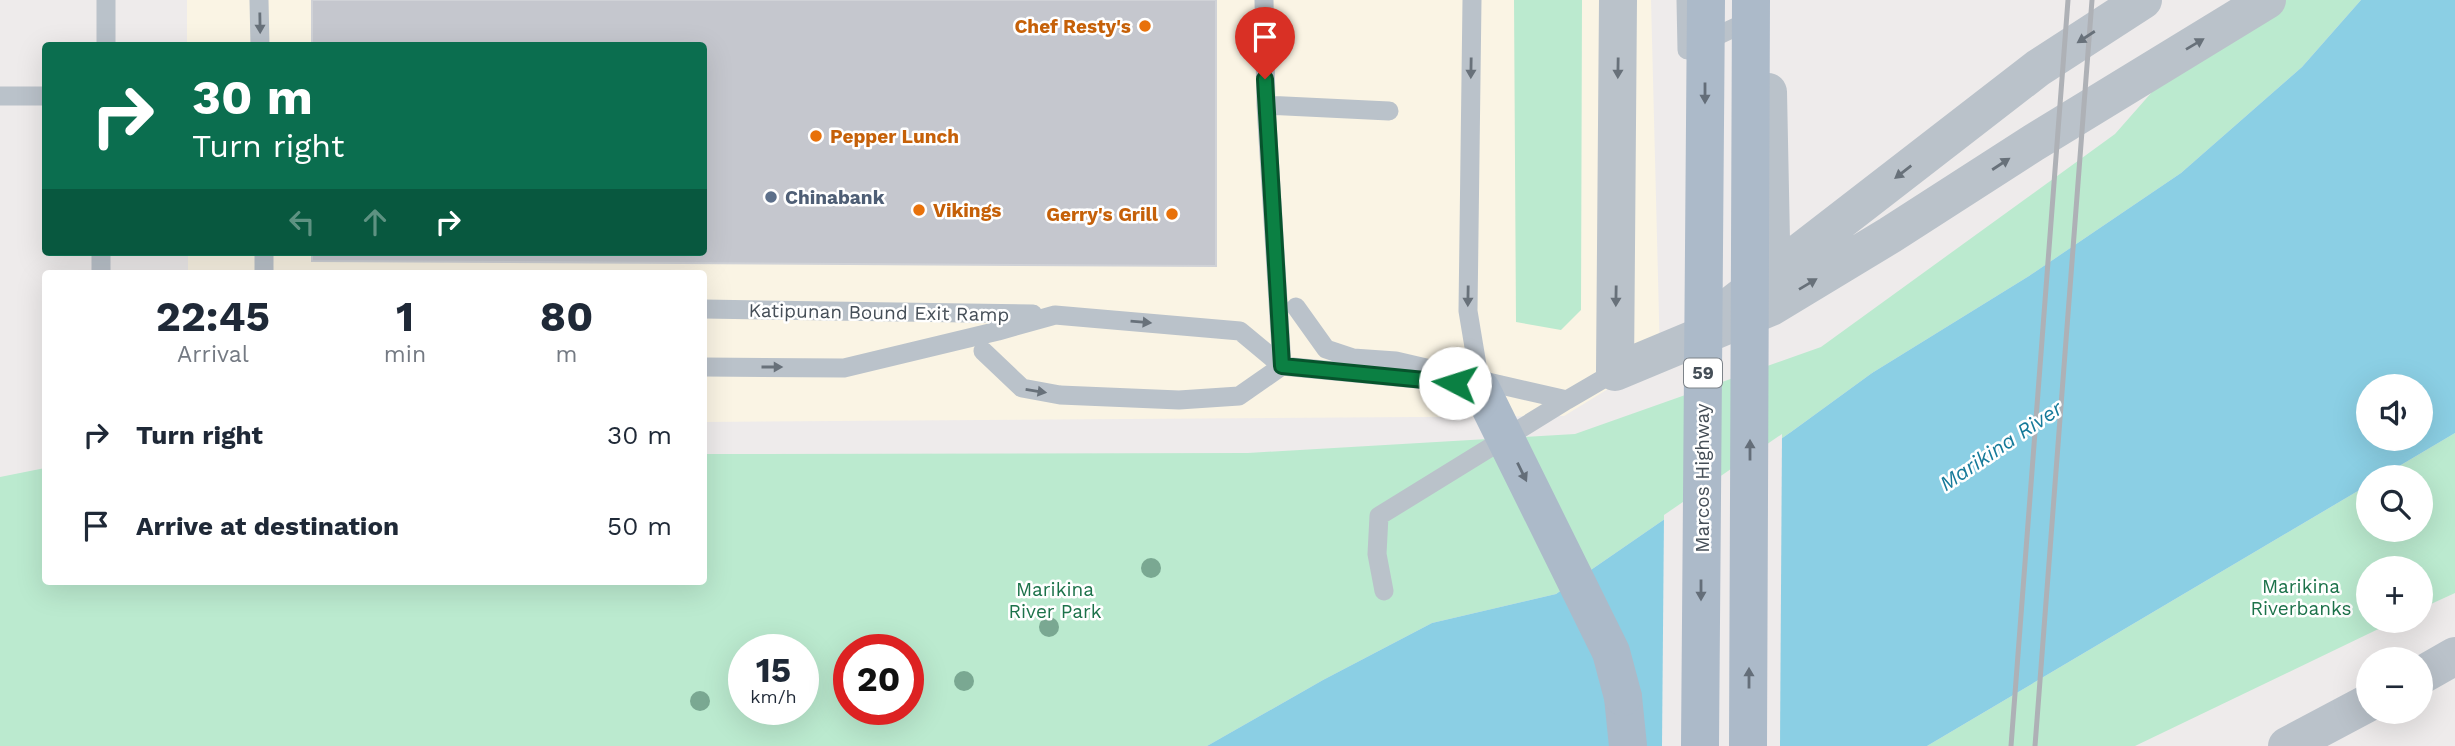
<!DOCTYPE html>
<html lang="en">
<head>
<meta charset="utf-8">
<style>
	:root { --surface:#fff; --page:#f6f6f7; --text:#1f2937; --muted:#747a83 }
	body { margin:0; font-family:"Work Sans",sans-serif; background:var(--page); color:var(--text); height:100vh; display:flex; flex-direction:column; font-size:26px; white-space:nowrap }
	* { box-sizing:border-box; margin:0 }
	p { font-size:23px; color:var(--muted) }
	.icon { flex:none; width:38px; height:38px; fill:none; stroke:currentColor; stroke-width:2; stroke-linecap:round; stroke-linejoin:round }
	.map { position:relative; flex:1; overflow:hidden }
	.sheet { position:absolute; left:42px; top:270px; width:665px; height:315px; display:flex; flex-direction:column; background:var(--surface); border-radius:7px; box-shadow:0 7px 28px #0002 }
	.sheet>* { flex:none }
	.hud { position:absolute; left:42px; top:42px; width:665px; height:214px; border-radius:7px; box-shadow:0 7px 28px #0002; background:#0b6e4f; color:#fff; overflow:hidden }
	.fabs { position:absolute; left:2356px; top:374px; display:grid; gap:14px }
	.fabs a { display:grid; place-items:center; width:77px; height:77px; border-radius:50%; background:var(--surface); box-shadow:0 7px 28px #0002; font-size:35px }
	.speed { position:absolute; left:728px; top:634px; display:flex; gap:14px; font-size:35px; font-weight:700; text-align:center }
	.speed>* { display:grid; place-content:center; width:91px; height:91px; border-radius:50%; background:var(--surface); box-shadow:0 7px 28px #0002; line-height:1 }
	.speed small { font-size:18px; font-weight:400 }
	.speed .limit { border:10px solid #d22; background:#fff; color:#111 }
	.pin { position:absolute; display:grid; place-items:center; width:60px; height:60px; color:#fff; margin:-72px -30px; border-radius:50% 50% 50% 0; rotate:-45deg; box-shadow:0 0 7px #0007 }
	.pin .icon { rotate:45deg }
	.me { position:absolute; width:77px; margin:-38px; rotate:275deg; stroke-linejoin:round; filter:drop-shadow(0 0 5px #0008) }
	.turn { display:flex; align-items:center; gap:24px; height:147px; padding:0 35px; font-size:32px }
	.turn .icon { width:91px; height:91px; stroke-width:2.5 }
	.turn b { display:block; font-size:49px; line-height:60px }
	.lanes { display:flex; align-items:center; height:66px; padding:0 35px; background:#0003; justify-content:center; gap:35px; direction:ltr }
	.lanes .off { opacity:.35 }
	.eta { display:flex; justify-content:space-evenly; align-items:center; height:119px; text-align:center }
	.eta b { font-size:42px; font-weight:700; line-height:49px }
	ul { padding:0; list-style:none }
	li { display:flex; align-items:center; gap:21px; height:91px; padding:0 35px }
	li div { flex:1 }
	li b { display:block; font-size:26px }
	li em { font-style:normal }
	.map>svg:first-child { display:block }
	.commercial { fill:#faf4e4 }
	.green { fill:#bbeacf; fill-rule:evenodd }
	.water { fill:#8bcfe4; fill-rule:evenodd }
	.pier { fill:#eeebeb }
	.building { fill:#c5c7ce; stroke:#d0d2d7; stroke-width:2 }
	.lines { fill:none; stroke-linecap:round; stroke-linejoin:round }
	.service { stroke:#bac2ca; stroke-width:19 }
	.minor { stroke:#bac2ca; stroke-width:38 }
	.tertiary { stroke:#bac2ca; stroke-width:38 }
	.primary { stroke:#acbac9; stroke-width:38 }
	.rail { stroke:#aeb1b6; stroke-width:5 }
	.service-bridge { stroke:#bac2ca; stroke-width:19 }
	.primary-bridge { stroke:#acbac9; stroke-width:38 }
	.tree { fill:#7aa892 }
	.oneway { fill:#68717a }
	.oneway2 { fill:#646e79 }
	.route-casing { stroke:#07532c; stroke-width:18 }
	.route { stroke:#0b8043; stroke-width:12 }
	.food-dot { fill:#e8710a; stroke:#fff; stroke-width:2.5 }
	.service-dot { fill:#5c6f8a; stroke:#fff; stroke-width:2.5 }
	.labels { text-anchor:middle; stroke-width:5; stroke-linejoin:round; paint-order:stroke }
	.shield { fill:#fff; stroke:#7d8389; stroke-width:2 }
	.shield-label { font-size:18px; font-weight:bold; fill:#454e57 }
	.food-label { font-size:19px; font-weight:bold; fill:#c56008; stroke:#fff; text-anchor:end }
	.service-label { font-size:19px; font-weight:bold; fill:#4e5e75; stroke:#fff; text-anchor:start }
	.street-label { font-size:19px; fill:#454e57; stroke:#fff }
	.park-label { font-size:19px; fill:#1c724a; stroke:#fff }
	.water-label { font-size:21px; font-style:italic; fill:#167a9a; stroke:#fff }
</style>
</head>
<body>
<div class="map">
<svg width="2455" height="746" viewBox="0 0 2455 746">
	<rect width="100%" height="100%" fill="#eeebeb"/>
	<path class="commercial" d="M187 0H1651L1660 357 1564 416 704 422V273H188V252H704V46L187 45Z"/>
	<path class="green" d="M1514 0H1582L1581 310 1561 330 1516 322Z
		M2233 0H2361L2302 67 2181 173 2029 276 1872 373 1791 432 1556 594 1432 623 1323 680 1207 746H0V477L45 468 46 581H704V454L1248 453 1575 434 1821 347 2115 134ZM744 649H803V709H744ZM849 649H908V709H849Z
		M2455 433V593L2420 609V569H2368V621H2395L2135 746H1927L2368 485V530H2420V478H2379Z"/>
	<path class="water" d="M2361 0H2455V433L2379 478H2368V485L1927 746H1207L1323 680 1432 623 1556 594 1791 432 1872 373 2029 276 2181 173 2302 67ZM2368 387H2420V439H2368Z"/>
	<path class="pier" d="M1782 434 1780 746H1662L1664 515Z"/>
	<path class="building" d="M312 0H1216V266L312 261V252H704V46H312Z"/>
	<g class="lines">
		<path class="service" d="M259 0 260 46
			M1264 0 1266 105 1282 366
			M1686 0 1687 50 1755 18
			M106 46V0
			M0 96H46
			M1266 105 1389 111
			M264 252V273
			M101 273V252
			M1296 307 1326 349 1353 358 1396 361 1439 371
			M704 309 1033 314
			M983 351 1022 388 1060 395 1179 400 1239 396 1282 366
			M704 367 844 368 998 331 1055 315 1240 331 1282 366 1480 385
			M1475 379 1567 400 1615 372
			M1384 591 1377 554 1379 516 1567 400"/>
		<path class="minor" d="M1618 0 1615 372 1771 307 1890 235 2033 143 2267 0
			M1768 92 1772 290
			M1729 307 2038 68 2143 0"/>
		<path class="tertiary" d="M2420 676 2455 656
			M2287 746 2368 703"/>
		<path class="primary" d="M1623 697 1628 746"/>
		<path class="rail" d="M2011 746 2068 0
			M2035 746 2092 0"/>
		<path class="service-bridge" d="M1472 0 1468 311 1481 389"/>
		<path class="primary-bridge" d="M1481 389 1611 652 1623 697
			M1700 746 1706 0
			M1748 746 1751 0"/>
	</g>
	<g class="tree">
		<circle cx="1151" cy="568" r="10"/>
		<circle cx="1049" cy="627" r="10"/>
		<circle cx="964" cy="681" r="10"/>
		<circle cx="700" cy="701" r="10"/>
	</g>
	<defs><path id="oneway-solid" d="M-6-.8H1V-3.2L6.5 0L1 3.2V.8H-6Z" transform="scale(1.75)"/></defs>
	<g class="oneway">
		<use href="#oneway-solid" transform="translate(260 23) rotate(89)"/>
		<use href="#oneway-solid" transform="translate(2086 37) rotate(147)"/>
		<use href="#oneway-solid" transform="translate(2195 44) rotate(-31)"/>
		<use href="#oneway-solid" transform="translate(1471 68) rotate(91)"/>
		<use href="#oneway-solid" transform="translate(1618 68) rotate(91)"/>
		<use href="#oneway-solid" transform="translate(2001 164) rotate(-33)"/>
		<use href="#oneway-solid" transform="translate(1903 172) rotate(142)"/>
		<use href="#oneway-solid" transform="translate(1808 284) rotate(-31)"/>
		<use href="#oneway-solid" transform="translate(1468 296) rotate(91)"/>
		<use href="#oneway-solid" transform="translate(1616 296) rotate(91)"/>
		<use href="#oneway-solid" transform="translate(1141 322) rotate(5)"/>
		<use href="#oneway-solid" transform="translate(772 367)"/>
		<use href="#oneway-solid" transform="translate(1036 391) rotate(9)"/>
	</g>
	<g class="oneway2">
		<use href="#oneway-solid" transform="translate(1705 93) rotate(90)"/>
		<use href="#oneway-solid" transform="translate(1750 450) rotate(-90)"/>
		<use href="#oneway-solid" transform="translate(1522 472) rotate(64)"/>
		<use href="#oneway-solid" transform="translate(1701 590) rotate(90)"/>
		<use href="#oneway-solid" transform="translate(1749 678) rotate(-90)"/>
	</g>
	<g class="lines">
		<defs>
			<path id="route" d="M1265 79 1282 366 1455 383"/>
		</defs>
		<use href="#route" class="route-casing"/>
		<use href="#route" class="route"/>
	</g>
	<g class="food-dot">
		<circle cx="1145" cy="26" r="7"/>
		<circle cx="816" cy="136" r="7"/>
		<circle cx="919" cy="210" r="7"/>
		<circle cx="1172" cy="214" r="7"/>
	</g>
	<circle class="service-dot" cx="771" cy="197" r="7"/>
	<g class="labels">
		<rect class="shield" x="1684" y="358.5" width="38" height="29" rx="5"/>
		<g class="shield-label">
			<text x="1703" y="379">59</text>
		</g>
		<g class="food-label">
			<text x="1131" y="33">Chef Resty's</text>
			<text x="830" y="143" text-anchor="start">Pepper Lunch</text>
			<text x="933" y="217" text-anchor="start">Vikings</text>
			<text x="1158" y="221">Gerry's Grill</text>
		</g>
		<g class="service-label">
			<text x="785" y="204">Chinabank</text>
		</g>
		<g class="street-label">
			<text transform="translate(879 312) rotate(1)" y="7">Katipunan Bound Exit Ramp</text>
			<text transform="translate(1702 478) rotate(-90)" y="7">Marcos Highway</text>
		</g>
		<g class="park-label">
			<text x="2301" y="593">Marikina<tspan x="2301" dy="22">Riverbanks</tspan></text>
			<text x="1055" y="596">Marikina<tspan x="1055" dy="22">River Park</tspan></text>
		</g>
		<g class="water-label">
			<text transform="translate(2001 446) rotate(-34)" y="7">Marikina River</text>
		</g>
	</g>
</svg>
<div class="fabs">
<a><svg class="icon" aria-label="sound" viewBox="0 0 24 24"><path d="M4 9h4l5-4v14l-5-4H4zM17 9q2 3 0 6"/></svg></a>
<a><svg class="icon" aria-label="search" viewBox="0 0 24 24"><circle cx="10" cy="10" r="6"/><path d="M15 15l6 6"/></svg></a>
<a>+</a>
<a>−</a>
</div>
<div class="speed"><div>15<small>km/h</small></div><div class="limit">20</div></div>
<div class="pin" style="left:1265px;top:79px;background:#d93025"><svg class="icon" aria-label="arrive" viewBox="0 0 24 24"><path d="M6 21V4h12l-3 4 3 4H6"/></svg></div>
<svg class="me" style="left:1455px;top:383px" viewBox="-20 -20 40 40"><circle r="19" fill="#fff"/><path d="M0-13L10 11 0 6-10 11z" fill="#0b8043"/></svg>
<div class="hud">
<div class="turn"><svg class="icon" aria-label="right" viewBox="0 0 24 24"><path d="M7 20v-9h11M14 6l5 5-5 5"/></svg><div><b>30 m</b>Turn right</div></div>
<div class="lanes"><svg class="icon off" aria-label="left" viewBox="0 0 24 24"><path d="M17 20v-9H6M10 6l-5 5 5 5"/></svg><svg class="icon off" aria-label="ahead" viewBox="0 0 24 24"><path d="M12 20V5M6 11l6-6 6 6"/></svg><svg class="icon" aria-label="right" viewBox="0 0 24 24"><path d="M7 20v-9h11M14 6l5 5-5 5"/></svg></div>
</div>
<section class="sheet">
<div class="eta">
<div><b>22:45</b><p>Arrival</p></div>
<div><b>1</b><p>min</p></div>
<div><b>80</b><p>m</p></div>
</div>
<ul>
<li><svg class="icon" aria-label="right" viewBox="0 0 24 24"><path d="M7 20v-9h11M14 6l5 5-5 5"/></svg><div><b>Turn right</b></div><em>30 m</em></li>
<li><svg class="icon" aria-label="arrive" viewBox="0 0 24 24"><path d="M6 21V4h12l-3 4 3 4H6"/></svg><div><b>Arrive at destination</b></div><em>50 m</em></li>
</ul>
</section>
</div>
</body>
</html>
